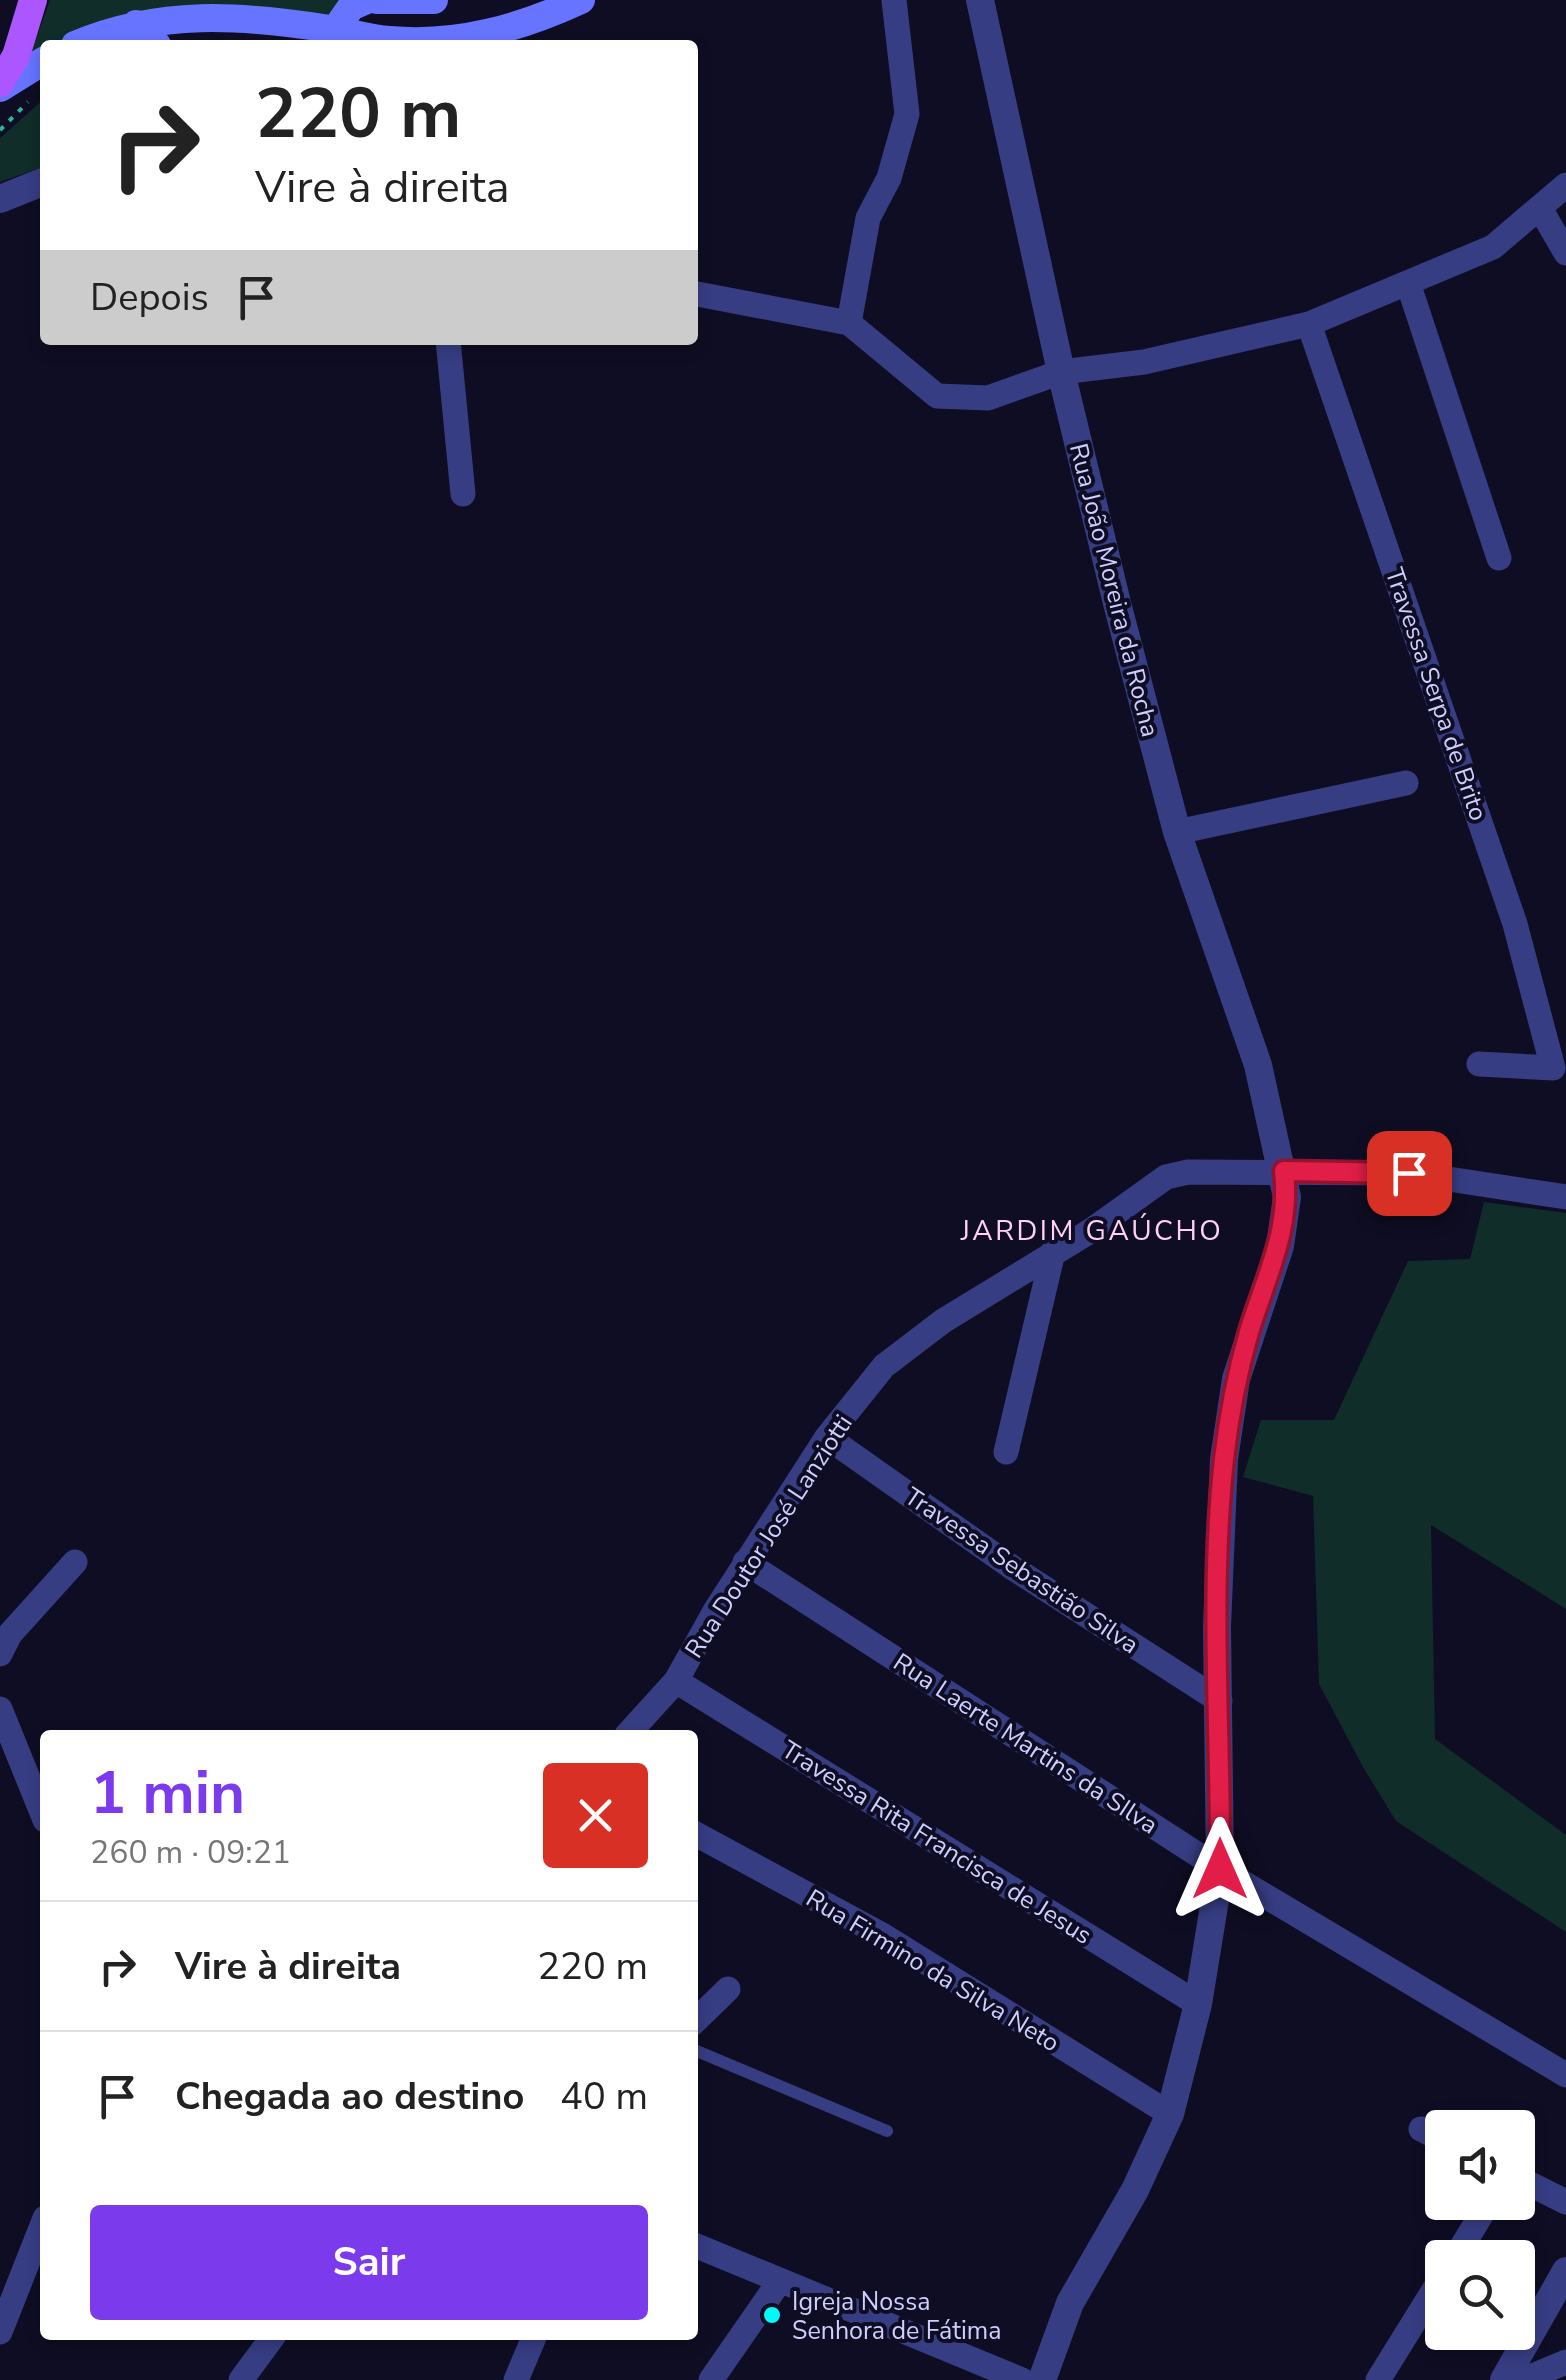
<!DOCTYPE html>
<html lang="pt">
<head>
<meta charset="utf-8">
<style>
	:root { --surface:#fff; --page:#f6f6f6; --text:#222; --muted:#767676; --line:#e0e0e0; --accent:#7c3aed }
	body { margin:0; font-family:"Nunito Sans",sans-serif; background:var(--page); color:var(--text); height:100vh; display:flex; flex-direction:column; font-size:38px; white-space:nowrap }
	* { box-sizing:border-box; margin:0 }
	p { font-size:32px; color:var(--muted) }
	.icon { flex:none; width:55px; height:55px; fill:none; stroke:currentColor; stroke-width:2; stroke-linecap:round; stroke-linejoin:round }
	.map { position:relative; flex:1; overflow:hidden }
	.drawer { position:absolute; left:40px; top:1730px; width:658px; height:610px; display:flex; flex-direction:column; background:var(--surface); border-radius:10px; box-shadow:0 5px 15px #0003 }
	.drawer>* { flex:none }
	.top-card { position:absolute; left:40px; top:40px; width:658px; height:305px; border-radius:10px; box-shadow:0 5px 15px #0003; background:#fff; color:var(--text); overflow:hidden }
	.fabs { position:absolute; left:1425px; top:2110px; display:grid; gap:20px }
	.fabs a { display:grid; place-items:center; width:110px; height:110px; border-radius:10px; background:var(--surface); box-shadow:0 5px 15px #0003; font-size:50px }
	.pin { position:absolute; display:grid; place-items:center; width:85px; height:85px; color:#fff; margin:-42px; border-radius:20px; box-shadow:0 5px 15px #0006 }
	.me { position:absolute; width:110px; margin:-55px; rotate:0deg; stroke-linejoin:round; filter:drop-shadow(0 0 8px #0008) }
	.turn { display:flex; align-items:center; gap:35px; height:210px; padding:0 50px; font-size:45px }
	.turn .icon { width:130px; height:130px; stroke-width:2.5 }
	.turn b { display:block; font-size:70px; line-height:85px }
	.then { display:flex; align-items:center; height:95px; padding:0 50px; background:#0003; gap:20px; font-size:38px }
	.round { display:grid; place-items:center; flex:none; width:105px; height:105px; border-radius:10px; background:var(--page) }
	.overview { display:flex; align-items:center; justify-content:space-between; height:170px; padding:0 50px }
	h1 { font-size:60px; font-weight:700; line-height:75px; color:var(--accent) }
	.action { display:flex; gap:20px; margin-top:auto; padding:20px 50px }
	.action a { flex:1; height:115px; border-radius:10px; background:var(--accent); color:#fff; font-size:40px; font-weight:700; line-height:115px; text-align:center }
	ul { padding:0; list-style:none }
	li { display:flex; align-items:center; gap:30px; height:130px; padding:0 50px; border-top:2px solid var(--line) }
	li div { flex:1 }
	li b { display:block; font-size:38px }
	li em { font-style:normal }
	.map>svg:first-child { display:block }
	.green { fill:#102d29 }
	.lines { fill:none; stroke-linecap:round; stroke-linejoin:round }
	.path { stroke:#2bb79e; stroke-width:4; stroke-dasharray:5 8; stroke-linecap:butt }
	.service { stroke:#373d83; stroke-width:12 }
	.minor { stroke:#373d83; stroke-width:25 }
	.tertiary { stroke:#373d83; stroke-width:28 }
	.secondary { stroke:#6674ff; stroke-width:28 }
	.primary { stroke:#ac56ff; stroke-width:28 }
	.route-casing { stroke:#92132f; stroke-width:25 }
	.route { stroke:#e11d48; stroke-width:18 }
	.poi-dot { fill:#00faf6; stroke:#0e0d23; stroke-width:4 }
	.labels { text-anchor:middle; stroke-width:8; stroke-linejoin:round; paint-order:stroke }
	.street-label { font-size:25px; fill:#cfcfff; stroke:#0e0d23 }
	.poi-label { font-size:25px; fill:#cfcfff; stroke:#0e0d23; text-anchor:start }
	.neighbourhood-label { font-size:28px; letter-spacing:2.5px; fill:#ffd1f4; stroke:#0e0d23 }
</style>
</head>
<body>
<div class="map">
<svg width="1566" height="2380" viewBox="0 0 1566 2380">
	<rect width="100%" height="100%" fill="#0e0d23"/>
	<path class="green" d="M50 0H345L325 21 90 28 30 56Z
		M45 98V166L0 182V138Z
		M1484 1202 1566 1213V1609L1431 1525 1435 1739 1566 1835V1932L1396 1821 1363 1767 1319 1684 1313 1496 1243 1477 1261 1420H1334L1408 1261 1470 1259Z"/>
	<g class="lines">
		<path class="path" d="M0 130 28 102"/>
		<path class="service" d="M692 2049 887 2131"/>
		<path class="minor" d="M1541 210 1566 253
			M1408 283 1499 558
			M692 293 849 323 937 396 988 398 1061 372 1144 362 1309 324 1493 247 1566 185
			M849 323 868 218 889 178 907 114 894 0
			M1309 324 1515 924 1553 1068
			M448 340 463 494
			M1177 832 1406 783
			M1479 1064 1553 1068
			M827 1437 1013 1568 1220 1701
			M1006 1452 1053 1252
			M745 1562 1220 1869 1566 2075
			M0 1654 10 1634 75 1562
			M676 1681 1198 2004
			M0 1709 45 1820
			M627 1735 676 1681 715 1611 827 1437 884 1366 943 1321 1092 1230 1166 1177 1188 1172 1409 1173 1566 1197
			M692 1832 884 1936 1170 2114
			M692 2024 728 1989
			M1421 2129 1442 2140
			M1518 2185 1526 2182 1566 2202
			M692 2244 1022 2380
			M1455 2258 1489 2202
			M0 2332 45 2218
			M241 2380 274 2335
			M516 2380 535 2335
			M711 2380 779 2282
			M1378 2380 1442 2277
			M1523 2380 1566 2362"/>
		<path class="tertiary" d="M980 0 1061 372 1117 603 1177 832 1258 1065 1287 1197 1280 1246 1236 1379 1224 1459 1217 1627 1220 1869 1198 2004 1170 2114 1135 2190 1070 2303 1042 2380
			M0 199 45 181
			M1504 2380 1566 2271"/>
		<path class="secondary" d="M377 0H434
			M136 24 157 45
			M335 30 351 7 367 0
			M75 45C160 9 241 15 330 29 349 32 370 39 390 40 458 46 520 28 581 0
			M0 88 45 60"/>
		<path class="primary" d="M0 83 16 56 33 0"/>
	</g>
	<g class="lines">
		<defs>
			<path id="route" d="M1220 1869C1221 1733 1209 1594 1224 1459 1229 1415 1237 1374 1249 1332 1266 1276 1291 1231 1284 1171L1409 1173"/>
		</defs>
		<use href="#route" class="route-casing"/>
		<use href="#route" class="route"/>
	</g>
	<circle class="poi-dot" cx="772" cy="2315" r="10"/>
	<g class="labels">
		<g class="street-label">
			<text transform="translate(1115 590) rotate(76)" y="9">Rua João Moreira da Rocha</text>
			<text transform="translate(1437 694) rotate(71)" y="9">Travessa Serpa de Brito</text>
			<text transform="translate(768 1536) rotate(-57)" y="9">Rua Doutor José Lanziotti</text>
			<text transform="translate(1022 1570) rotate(34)" y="9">Travessa Sebastião Silva</text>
			<text transform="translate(1026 1743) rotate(33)" y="9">Rua Laerte Martins da SIlva</text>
			<text transform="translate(937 1842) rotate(32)" y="9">Travessa Rita Francisca de Jesus</text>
			<text transform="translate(933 1970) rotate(31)" y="9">Rua Firmino da Silva Neto</text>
		</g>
		<g class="poi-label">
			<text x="792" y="2310">Igreja Nossa<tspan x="792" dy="29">Senhora de Fátima</tspan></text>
		</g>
		<g class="neighbourhood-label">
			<text x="1092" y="1240">JARDIM GAÚCHO</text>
		</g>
	</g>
</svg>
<div class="fabs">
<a><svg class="icon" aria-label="sound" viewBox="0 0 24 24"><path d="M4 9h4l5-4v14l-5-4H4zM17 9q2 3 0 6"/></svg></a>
<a><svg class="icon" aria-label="search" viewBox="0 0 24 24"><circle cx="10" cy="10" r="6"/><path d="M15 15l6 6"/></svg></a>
</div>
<div class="pin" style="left:1409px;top:1173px;background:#d93025"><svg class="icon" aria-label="arrive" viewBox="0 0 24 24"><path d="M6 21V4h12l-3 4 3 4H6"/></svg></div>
<svg class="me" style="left:1220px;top:1869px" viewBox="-20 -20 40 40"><path d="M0-17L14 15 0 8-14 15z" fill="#e11d48" stroke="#fff" stroke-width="4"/></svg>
<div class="top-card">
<div class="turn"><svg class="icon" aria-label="right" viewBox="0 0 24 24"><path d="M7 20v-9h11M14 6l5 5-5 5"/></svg><div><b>220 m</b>Vire à direita</div></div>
<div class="then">Depois<svg class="icon" aria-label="arrive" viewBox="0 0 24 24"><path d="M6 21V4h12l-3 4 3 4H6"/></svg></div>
</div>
<section class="drawer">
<div class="overview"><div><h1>1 min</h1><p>260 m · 09:21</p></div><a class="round" style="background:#d93025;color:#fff"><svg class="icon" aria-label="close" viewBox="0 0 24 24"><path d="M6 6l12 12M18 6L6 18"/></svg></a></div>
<ul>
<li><svg class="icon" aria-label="right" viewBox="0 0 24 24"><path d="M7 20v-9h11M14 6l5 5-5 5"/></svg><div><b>Vire à direita</b></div><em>220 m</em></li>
<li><svg class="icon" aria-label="arrive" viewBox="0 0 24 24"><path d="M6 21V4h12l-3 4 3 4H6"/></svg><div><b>Chegada ao destino</b></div><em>40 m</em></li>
</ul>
<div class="action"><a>Sair</a></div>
</section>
</div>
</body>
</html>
